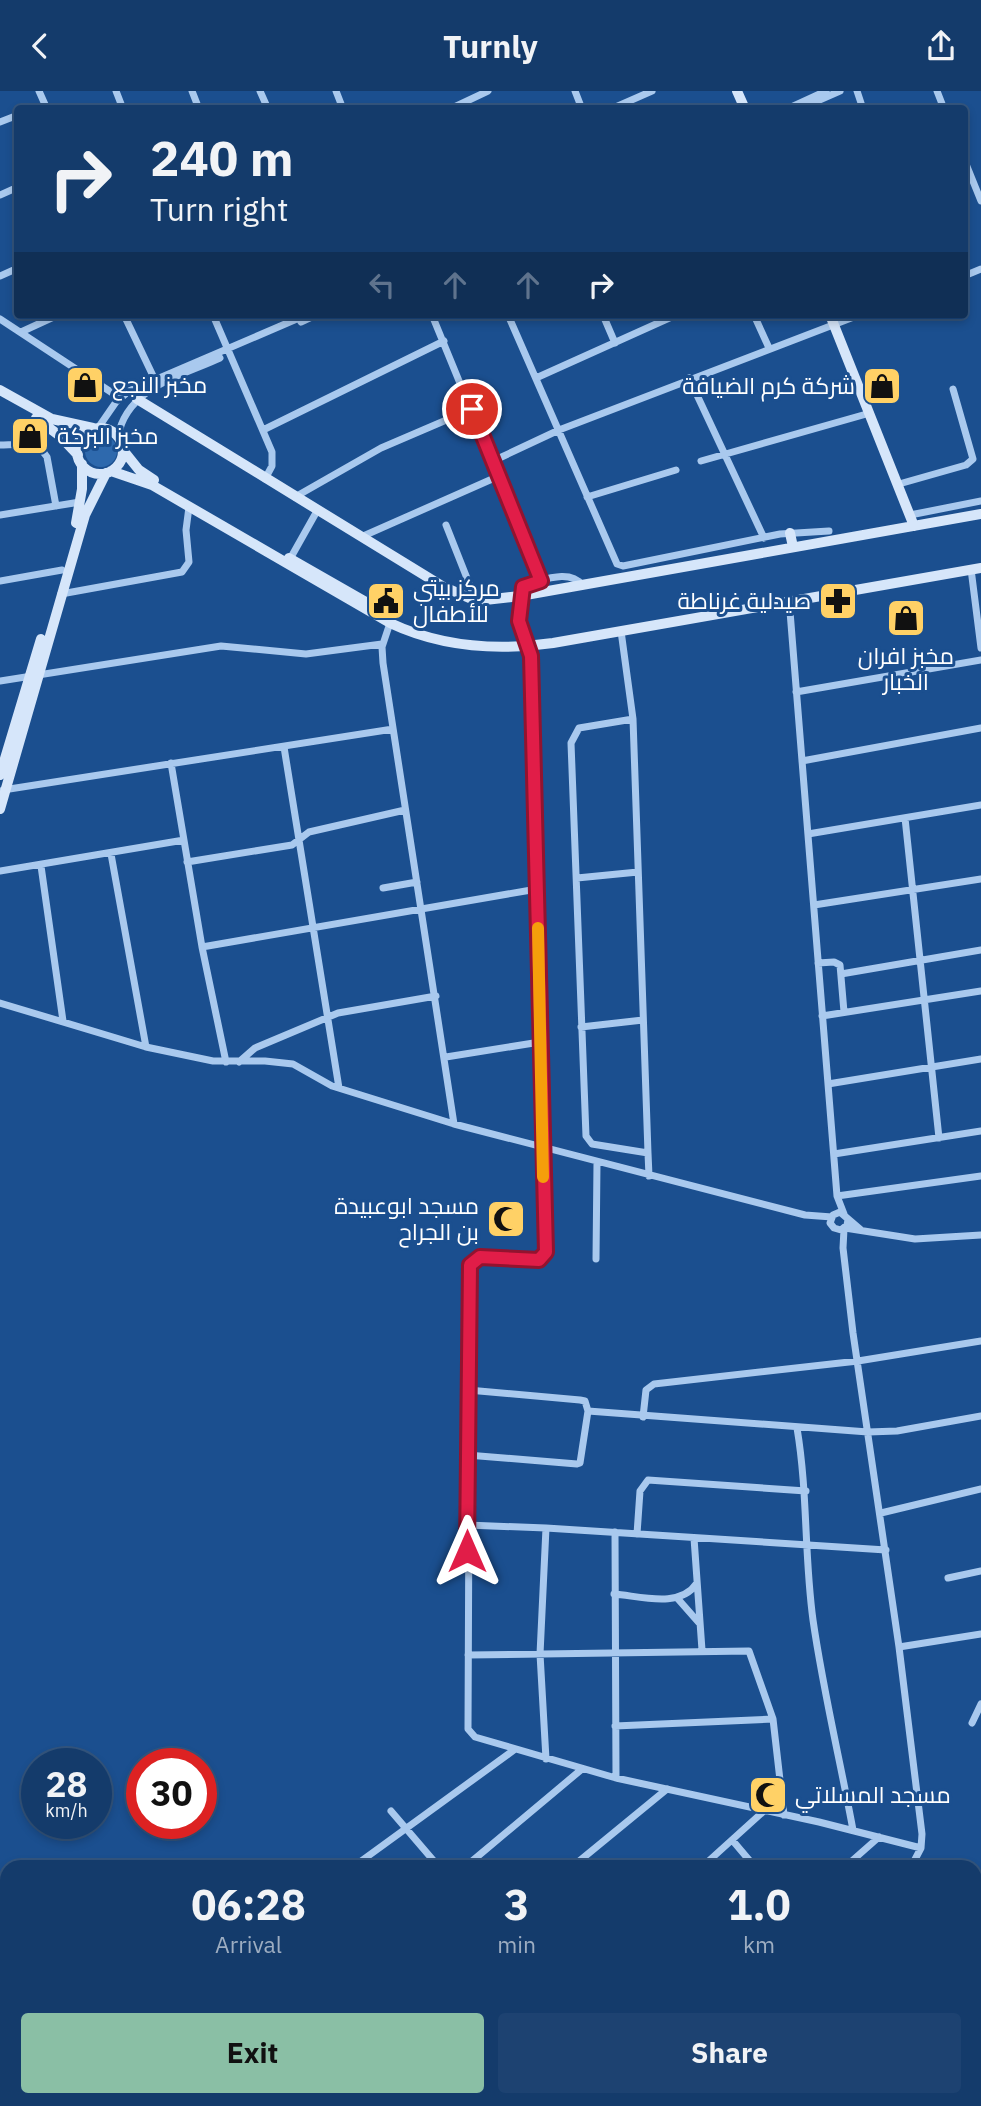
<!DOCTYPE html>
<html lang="en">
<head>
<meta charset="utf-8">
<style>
	:root { --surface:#143b6b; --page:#1d4271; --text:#f1f3f6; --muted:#9dadc1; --line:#33557e; --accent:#8abfa5 }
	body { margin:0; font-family:"IBM Plex Sans",Cairo,sans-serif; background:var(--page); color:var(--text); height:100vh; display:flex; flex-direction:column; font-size:26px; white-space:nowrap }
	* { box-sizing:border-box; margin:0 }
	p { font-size:23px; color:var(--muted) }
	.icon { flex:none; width:38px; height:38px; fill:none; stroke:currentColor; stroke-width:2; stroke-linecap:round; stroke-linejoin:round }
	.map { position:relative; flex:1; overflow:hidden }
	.side { position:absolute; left:0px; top:1769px; width:982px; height:247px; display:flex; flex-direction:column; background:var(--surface); border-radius:21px 21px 0 0; box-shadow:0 4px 10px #0003,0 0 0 2px var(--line) }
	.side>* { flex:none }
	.banner { position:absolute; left:14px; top:14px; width:954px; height:214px; border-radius:7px; box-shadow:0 4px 10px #0003,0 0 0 2px var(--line); background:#143b6b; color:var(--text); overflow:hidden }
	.speed { position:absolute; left:21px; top:1657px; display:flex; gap:14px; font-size:35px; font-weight:700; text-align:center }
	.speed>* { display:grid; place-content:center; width:91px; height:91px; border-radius:50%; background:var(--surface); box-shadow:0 4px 10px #0003,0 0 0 2px var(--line); line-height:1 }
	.speed small { font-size:18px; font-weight:400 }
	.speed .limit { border:10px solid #d22; background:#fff; color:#111 }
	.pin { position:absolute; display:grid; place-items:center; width:60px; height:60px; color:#fff; margin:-30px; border:4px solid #fff; border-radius:50%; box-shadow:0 2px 7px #0007 }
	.me { position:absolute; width:77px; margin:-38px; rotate:0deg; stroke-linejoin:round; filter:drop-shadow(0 0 5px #0008) }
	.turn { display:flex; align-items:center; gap:24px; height:147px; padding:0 21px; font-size:32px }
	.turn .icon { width:91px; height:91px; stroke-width:2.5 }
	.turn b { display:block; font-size:49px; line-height:60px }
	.lanes { display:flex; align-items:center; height:66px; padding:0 21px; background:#0003; justify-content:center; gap:35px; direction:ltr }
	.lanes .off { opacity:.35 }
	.eta { display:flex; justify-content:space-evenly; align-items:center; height:119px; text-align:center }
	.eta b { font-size:42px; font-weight:700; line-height:49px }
	.cta { display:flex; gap:14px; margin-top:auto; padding:14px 21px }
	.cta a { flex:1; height:80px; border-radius:7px; background:var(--accent); color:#111; font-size:28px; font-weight:700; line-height:80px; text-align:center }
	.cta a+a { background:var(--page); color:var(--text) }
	header { display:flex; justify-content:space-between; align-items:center; height:91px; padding:0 21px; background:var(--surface); font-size:32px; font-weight:700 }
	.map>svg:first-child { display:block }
	.green { fill:#2e69ad }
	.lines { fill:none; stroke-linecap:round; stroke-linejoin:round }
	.street { stroke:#a9c9ee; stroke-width:7 }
	.secondary { stroke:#d6e6fa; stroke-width:10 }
	.route-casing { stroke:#92132f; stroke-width:18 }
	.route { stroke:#e11d48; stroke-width:12 }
	.slow { stroke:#f59e0b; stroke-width:12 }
	.labels { text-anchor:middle; stroke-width:6; stroke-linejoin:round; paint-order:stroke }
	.poi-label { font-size:23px; fill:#fff; stroke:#1b4f8f; text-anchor:start }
</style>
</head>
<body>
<header><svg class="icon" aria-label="back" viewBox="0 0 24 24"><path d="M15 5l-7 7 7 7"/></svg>Turnly<svg class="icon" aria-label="share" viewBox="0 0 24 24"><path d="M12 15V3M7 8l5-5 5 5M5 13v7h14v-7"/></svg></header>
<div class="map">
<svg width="981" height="2015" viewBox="0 0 981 2015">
	<rect width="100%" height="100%" fill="#1b4f8f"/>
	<path class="green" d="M85 360a16 16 0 1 1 32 0a16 16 0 1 1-32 0Z"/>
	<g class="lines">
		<path class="street" d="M39 0 47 18
			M116 0 123 18
			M192 0 199 18
			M260 0 268 18
			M336 0 343 18
			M575 0 582 18
			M857 0 863 18
			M937 0 944 18
			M450 18 488 0
			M611 18 652 0
			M787 18 826 0
			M799 18 840 0
			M0 31 18 24
			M964 68 981 110
			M0 104 18 96
			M0 185 18 177
			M964 185 981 178
			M124 224 155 289
			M213 224 272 361V375L265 388
			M432 224 541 490
			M508 224 617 473 623 475 780 443 829 440
			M603 224 615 252
			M754 224 769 257
			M0 228 120 307
			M301 231 316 224
			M21 241 58 224
			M536 287 676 224
			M689 287 764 447
			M98 337 116 311 129 300 306 224
			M263 339 444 250
			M118 346C126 297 181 285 220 267
			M0 354C17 354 37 350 47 366L56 415
			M493 370 559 339 859 224
			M701 370 870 322
			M899 393 966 374 973 368 953 298
			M295 406 381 357 472 318
			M587 406 676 379
			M0 424 80 411
			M910 424 981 410
			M446 434 476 510
			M361 446 499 385
			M290 468 317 420
			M971 478 981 557
			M0 490 62 479
			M582 494C570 478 544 489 526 493 505 514 528 543 531 565L546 1161 539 1169 480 1166 470 1174 468 1638 475 1646 616 1687 819 1731 921 1757
			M61 503 182 481 189 471 186 439 189 416
			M789 508 837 1105 844 1123
			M390 532 382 556 383 572 454 1033
			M621 540 633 628 648 1062 592 1053 586 1045 571 652 579 637 633 628
			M0 590 221 555 306 563 382 553
			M796 601 981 569
			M284 656 339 997
			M802 670 981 637
			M171 672 202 856 226 971
			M3 699 393 638
			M905 727 939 1047
			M808 743 981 714
			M111 763 146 956
			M187 771 292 754 309 741 405 719
			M41 775 63 930
			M0 780 184 749
			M577 787 638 781
			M383 797 417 791
			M814 814 981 788
			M202 856 537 798
			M818 872 834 871 840 874 844 921
			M841 883 981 859
			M0 912 146 956 213 970H265L293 973 332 995 454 1033 805 1124 832 1126
			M822 925 981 900
			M581 936 643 929
			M446 966 540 951
			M239 971 255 957 338 922 436 905
			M828 993 981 968
			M648 1062 649 1085
			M834 1063 981 1040
			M837 1105 981 1085
			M848 1129 847 1134 841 1139 834 1137 830 1132 833 1124 840 1121 861 1139
			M845 1137 915 1148 981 1144
			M844 1138 843 1157 853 1242 899 1556 922 1743 921 1757 911 1776
			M596 1168 597 1072
			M468 1299 580 1309 585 1310 588 1320
			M643 1326 646 1299 654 1293 858 1270 981 1250
			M797 1337C808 1403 804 1463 813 1529 823 1599 840 1669 853 1739
			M467 1364 577 1373 580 1372 588 1320 868 1341 897 1340 981 1325
			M881 1422 981 1398
			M467 1434 546 1437
			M615 1441 616 1687
			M637 1443 640 1400 648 1389 806 1400
			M694 1447 702 1559
			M948 1487 981 1480
			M614 1503C640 1505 680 1518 697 1492
			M678 1508 700 1533
			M899 1556 981 1543
			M468 1564 749 1560 773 1628 784 1724
			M972 1632 981 1613
			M615 1635 773 1628
			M546 1668 540 1563 546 1437 886 1459
			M391 1720 439 1776
			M733 1750 755 1776
			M353 1776 514 1659
			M465 1776 582 1678
			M572 1776 667 1698
			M702 1776 765 1719
			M845 1776 879 1746
			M975 1867 981 1862
			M975 1962 981 1958
			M0 1997 7 2008
			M975 1999 981 2008
			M186 2009 190 2015
			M251 2009 254 2015
			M337 2009 341 2015
			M409 2009 413 2015
			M632 2009 637 2015
			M711 2009 716 2015
			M815 2009 820 2015
			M113 2015 122 2009
			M295 2015 304 2009
			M362 2015 373 2009
			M597 2015 606 2009
			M897 2015 906 2009"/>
		<path class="secondary" d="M737 0 745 18
			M830 224 914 435
			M0 299 52 328 93 337
			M137 308 442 495 476 510 520 505 981 423
			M36 327 60 345 78 364
			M77 360a23 23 0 1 1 46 0a23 23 0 1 1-46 0Z
			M123 359 139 379 154 389
			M111 380 152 394 390 532C441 556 497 560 553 552L981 477
			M76 432 82 398V373
			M790 442 793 456
			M289 467 366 511
			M0 684 41 548
			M0 718 85 424 106 382"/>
	</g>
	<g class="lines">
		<defs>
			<path id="route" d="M467 1460 470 1174 480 1166 539 1169 546 1161 531 565 519 530 523 496 541 490 472 318"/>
		</defs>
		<use href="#route" class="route-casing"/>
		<use href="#route" class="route"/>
		<path class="slow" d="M538 837 543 1086"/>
	</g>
	<defs>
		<symbol id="shop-square" viewBox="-11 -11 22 22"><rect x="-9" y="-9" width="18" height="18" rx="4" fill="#ffd166" stroke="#1b4f8f"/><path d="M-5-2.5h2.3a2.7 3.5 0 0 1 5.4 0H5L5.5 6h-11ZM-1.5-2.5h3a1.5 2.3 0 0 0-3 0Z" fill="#111"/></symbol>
		<symbol id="civic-square" viewBox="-11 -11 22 22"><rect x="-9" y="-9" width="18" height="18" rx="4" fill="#ffd166" stroke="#1b4f8f"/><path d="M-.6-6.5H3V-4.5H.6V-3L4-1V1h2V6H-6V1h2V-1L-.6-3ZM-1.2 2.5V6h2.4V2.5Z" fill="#111"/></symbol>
		<symbol id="pharmacy-square" viewBox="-11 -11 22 22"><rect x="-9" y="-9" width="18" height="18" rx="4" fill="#ffd166" stroke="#1b4f8f"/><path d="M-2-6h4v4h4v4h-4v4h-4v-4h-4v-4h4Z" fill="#111"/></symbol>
		<symbol id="mosque-square" viewBox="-11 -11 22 22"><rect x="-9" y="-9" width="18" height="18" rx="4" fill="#ffd166" stroke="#1b4f8f"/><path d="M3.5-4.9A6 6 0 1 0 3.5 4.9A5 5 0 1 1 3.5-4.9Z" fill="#111"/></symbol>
	</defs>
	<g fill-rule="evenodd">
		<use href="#shop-square" x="63" y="272" width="44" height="44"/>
		<use href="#shop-square" x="860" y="273" width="44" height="44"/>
		<use href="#shop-square" x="8" y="323" width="44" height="44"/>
		<use href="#civic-square" x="364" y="488" width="44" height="44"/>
		<use href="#pharmacy-square" x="816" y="488" width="44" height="44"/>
		<use href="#shop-square" x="884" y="505" width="44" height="44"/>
		<use href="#mosque-square" x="484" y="1106" width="44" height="44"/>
		<use href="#mosque-square" x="746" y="1682" width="44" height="44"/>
	</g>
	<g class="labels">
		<g class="poi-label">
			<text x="112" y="302">مخبز النجع</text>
			<text x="855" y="303" text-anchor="end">شركة كرم الضيافة</text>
			<text x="57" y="353">مخبز البركة</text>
			<text x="413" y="505">مركز بيتي<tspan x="413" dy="26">للأطفال</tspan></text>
			<text x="811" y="518" text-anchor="end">صيدلية غرناطة</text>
			<text x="906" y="573" text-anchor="middle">مخبز افران<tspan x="906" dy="26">الخبار</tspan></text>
			<text x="479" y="1123" text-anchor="end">مسجد ابوعبيدة<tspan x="479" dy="26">بن الجراح</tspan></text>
			<text x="795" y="1712">مسجد المسلاتي</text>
		</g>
	</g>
</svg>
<div class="speed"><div>28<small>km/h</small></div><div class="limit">30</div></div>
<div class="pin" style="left:472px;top:318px;background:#d93025"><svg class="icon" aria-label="arrive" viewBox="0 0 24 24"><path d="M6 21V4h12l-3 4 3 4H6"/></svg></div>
<svg class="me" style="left:467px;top:1460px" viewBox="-20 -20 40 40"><path d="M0-17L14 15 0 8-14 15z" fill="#e11d48" stroke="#fff" stroke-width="4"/></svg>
<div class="banner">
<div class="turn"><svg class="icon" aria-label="right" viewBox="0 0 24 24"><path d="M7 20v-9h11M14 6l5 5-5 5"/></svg><div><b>240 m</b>Turn right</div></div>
<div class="lanes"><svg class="icon off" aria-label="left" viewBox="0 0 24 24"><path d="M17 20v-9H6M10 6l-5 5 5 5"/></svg><svg class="icon off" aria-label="ahead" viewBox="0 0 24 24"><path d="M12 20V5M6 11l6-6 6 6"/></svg><svg class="icon off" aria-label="ahead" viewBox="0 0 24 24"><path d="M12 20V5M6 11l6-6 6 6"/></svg><svg class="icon" aria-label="right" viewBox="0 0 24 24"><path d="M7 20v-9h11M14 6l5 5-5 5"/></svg></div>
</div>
<section class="side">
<div class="eta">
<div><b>06:28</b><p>Arrival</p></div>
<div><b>3</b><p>min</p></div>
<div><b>1.0</b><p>km</p></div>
</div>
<div class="cta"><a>Exit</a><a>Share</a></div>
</section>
</div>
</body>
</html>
